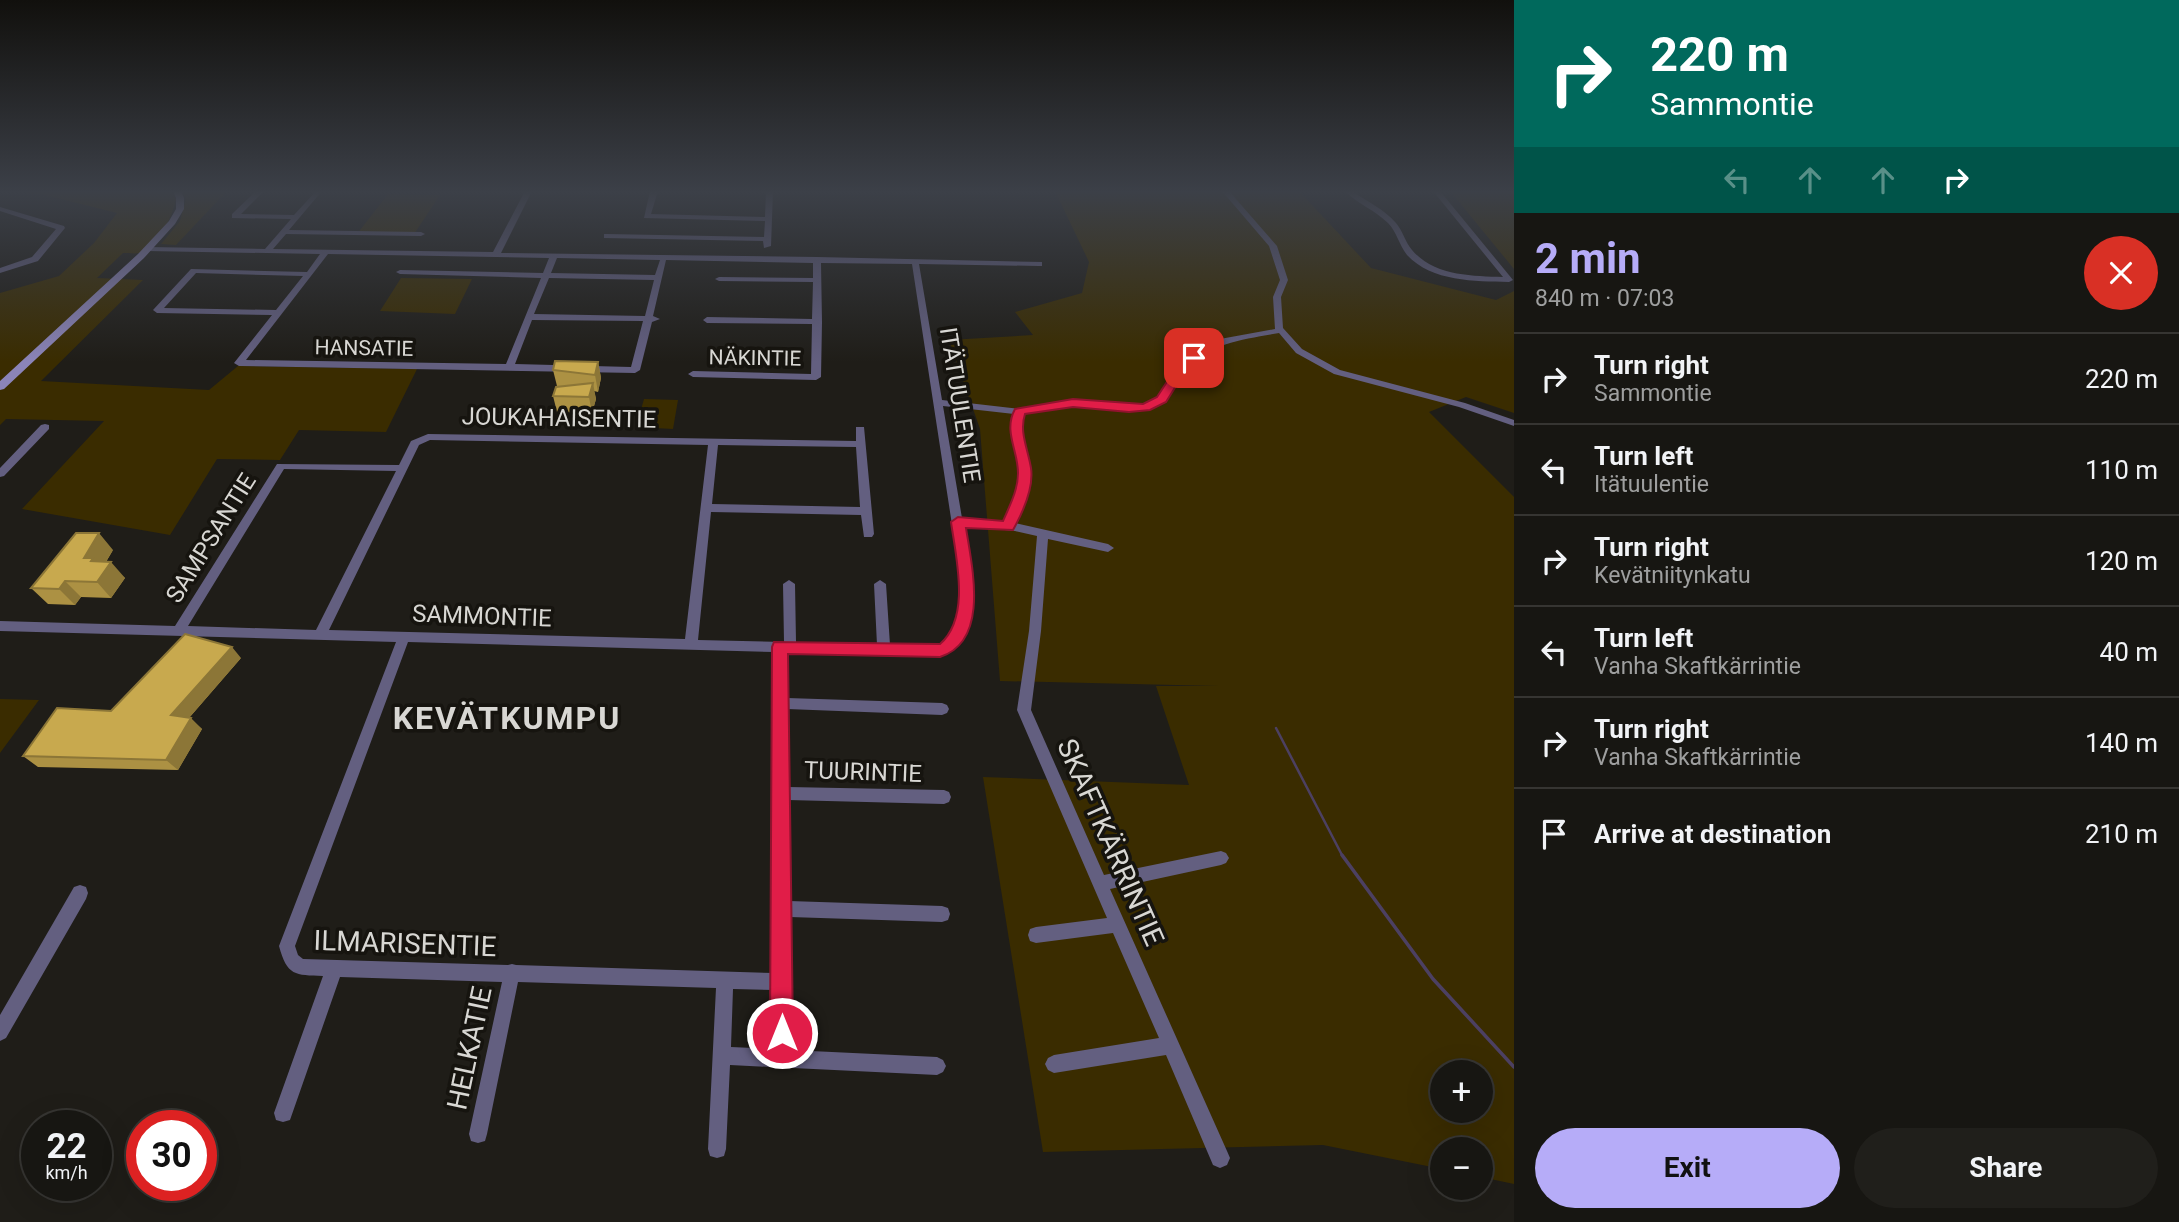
<!DOCTYPE html>
<html lang="en">
<head>
<meta charset="utf-8">
<style>
	:root { --surface:#171612; --page:#201f1b; --text:#f1f3f6; --muted:#9e9f9f; --line:#363532; --accent:#b6acf8 }
	body { margin:0; font-family:Roboto,sans-serif; background:var(--page); color:var(--text); height:100vh; display:flex; flex-direction:column; font-size:26px; white-space:nowrap }
	* { box-sizing:border-box; margin:0 }
	p { font-size:23px; color:var(--muted) }
	.icon { flex:none; width:38px; height:38px; fill:none; stroke:currentColor; stroke-width:2; stroke-linecap:round; stroke-linejoin:round }
	.map { position:relative; flex:1; overflow:hidden }
	.details { display:flex; flex-direction:column; background:var(--surface); width:665px }
	.details>* { flex:none }
	.top-card { background:#00695c; color:#fff; overflow:hidden }
	.fabs { position:absolute; left:1430px; top:1060px; display:grid; gap:14px }
	.fabs a { display:grid; place-items:center; width:63px; height:63px; border-radius:50%; background:var(--surface); box-shadow:0 7px 28px #0002,0 0 0 2px var(--line); font-size:35px }
	.speed { position:absolute; left:21px; top:1110px; display:flex; gap:14px; font-size:35px; font-weight:700; text-align:center }
	.speed>* { display:grid; place-content:center; width:91px; height:91px; border-radius:50%; background:var(--surface); box-shadow:0 7px 28px #0002,0 0 0 2px var(--line); line-height:1 }
	.speed small { font-size:18px; font-weight:400 }
	.speed .limit { border:10px solid #d22; background:#fff; color:#111 }
	.pin { position:absolute; display:grid; place-items:center; width:60px; height:60px; color:#fff; margin:-30px; border-radius:14px; box-shadow:0 4px 10px #0006 }
	.me { position:absolute; width:77px; margin:-38px; rotate:0deg; stroke-linejoin:round; filter:drop-shadow(0 0 5px #0008) }
	.turn { display:flex; align-items:center; gap:24px; height:147px; padding:0 21px; font-size:32px }
	.turn .icon { width:91px; height:91px; stroke-width:2.5 }
	.turn b { display:block; font-size:49px; line-height:60px }
	.lanes { display:flex; align-items:center; height:66px; padding:0 21px; background:#0003; justify-content:center; gap:35px; direction:ltr }
	.lanes .off { opacity:.35 }
	.round { display:grid; place-items:center; flex:none; width:74px; height:74px; border-radius:37px; background:var(--page) }
	.summary { display:flex; align-items:center; justify-content:space-between; height:119px; padding:0 21px }
	h1 { font-size:42px; font-weight:700; line-height:52px; color:var(--accent) }
	.primary-button { display:flex; gap:14px; margin-top:auto; padding:14px 21px }
	.primary-button a { flex:1; height:80px; border-radius:42px; background:var(--accent); color:#111; font-size:28px; font-weight:700; line-height:80px; text-align:center }
	.primary-button a+a { background:var(--page); color:var(--text) }
	ul { padding:0; list-style:none }
	li { display:flex; align-items:center; gap:21px; height:91px; padding:0 21px; border-top:2px solid var(--line) }
	li div { flex:1 }
	li b { display:block; font-size:26px }
	li em { font-style:normal }
	main { display:flex; flex:1; min-height:0 }
	.map>svg:first-child { display:block }
	.green { fill:#3a2c00; fill-rule:evenodd }
	.lines { fill:none; stroke-linecap:round; stroke-linejoin:round }
	.stream-far1 { stroke:#4c4062; stroke-width:2.5 }
	.stream { stroke:#4c4062; stroke-width:3.5 }
	.street { fill:#635f80; fill-rule:evenodd }
	.secondary { fill:#8b84b8; fill-rule:evenodd }
	.wall { fill:#ac9143 }
	.shaded-wall { fill:#8c7637 }
	.building { fill:#c8a94e; stroke:#8c7637; stroke-width:2 }
	.route { fill:#e11d48; stroke:#92132f; stroke-width:2 }
	.labels { text-anchor:middle; stroke-width:7; stroke-linejoin:round; paint-order:stroke }
	.far-street-label { font-size:21px; fill:#d8d7d3; stroke:#16140f }
	.street-label { font-size:24px; fill:#d8d7d3; stroke:#16140f }
	.near-street-label { font-size:28px; fill:#d8d7d3; stroke:#16140f }
	.district-label { font-size:32px; font-weight:bold; letter-spacing:2px; fill:#d8d7d3; stroke:#16140f }
</style>
</head>
<body>
<main>
<div class="map">
<svg width="1514" height="1222" viewBox="0 0 1514 1222">
	<rect width="100%" height="100%" fill="#1f1d18"/>
	<path class="green" d="M16 191H171L176 199C172 217 160 246 139 253 135 254 127 253 123 253L97 278 143 280 41 381 209 390 238 366 417 369 386 432 299 430 280 460 217 459 170 535 22 509 104 421 6 419 0 425V293L59 276 94 243 117 213 45 195Z
		M182 191H227L176 245 161 244 180 221 186 199Z
		M1055 191H1299L1371 268 1496 300 1514 291V413L1466 397 1429 412 1514 497V1184L1481 1177 1480 1150H1442V1169L1323 1145 1043 1152 983 777 1189 785 1156 686H1218L1000 681 980 429 949 340 1033 335 1015 312 1082 293 1089 262ZM1442 1073H1480V1111H1442Z
		M1450 191H1514V269Z
		M388 194 440 195 414 234H357Z
		M401 278 472 279 455 314 380 311Z
		M644 399 678 400 673 429 636 427Z
		M0 699 39 700 0 753Z"/>
	<g class="lines">
		<path class="stream-far1" d="M1276 728 1343 857"/>
		<path class="stream" d="M1342 855 1433 979 1514 1067"/>
		<path class="street" d="M256 191H264L241 214 294 215 316 191H322L289 230 421 232 425 234 421 236 286 234 273 249 493 252 525 191H532L501 253 817 257 1042 262V266H1039L919 264 942 400 1020 409 1073 400 1129 406 1144 404 1158 397 1179 365 1203 347 1220 339 1275 329 1273 297 1280 280 1269 246 1222 191H1229L1277 246 1288 280 1281 297 1283 328 1302 349 1340 370 1465 403 1514 420V426L1459 407 1334 374 1296 353 1279 333C1245 339 1210 343 1185 369 1172 383 1171 399 1151 408 1126 419 1097 404 1072 406 1056 407 1040 412 1024 414 1016 435 1030 454 1030 475 1030 492 1022 508 1015 523L1108 544 1114 548 1108 552 1048 539 1041 631 1031 710 1104 875 1221 851 1226 853 1229 858 1226 863 1221 865 1110 889 1227 1151 1230 1158 1227 1165 1220 1168 1213 1165 1166 1055 1054 1073 1048 1070 1045 1064 1048 1058 1054 1055 1159 1038 1113 933 1036 943 1030 941 1028 935 1030 929 1036 927 1107 918 1017 710 1029 631 1037 536 1015 531 963 526C969 558 984 624 955 648 947 654 938 655 929 656L786 652 787 698 942 703 947 705 949 709 947 713 942 715 787 709 788 787 944 790 949 792 951 797 949 802 944 804 788 800 789 901 942 906 948 908 950 914 948 920 942 922 790 917V1050L937 1057 943 1060 946 1066 943 1072 937 1075 730 1065 726 1149 724 1156 717 1158 710 1156 708 1149 716 988 518 982 487 1134 485 1141 478 1143 471 1141 469 1134 502 982 340 977 290 1120 283 1122 276 1120 274 1113 323 976C295 975 287 976 279 946L396 642 0 631V621L175 626 277 464 399 465 411 441 428 434 856 441V427H864L874 534 872 537H864L861 515 711 512 698 640 784 642 783 584 789 580 795 584 796 642 877 645 874 584 880 580 886 584 890 645H939C959 635 958 609 962 590L912 264 821 263 822 322 821 377 816 380 693 377 688 374 693 371 811 374 812 324 707 323 703 320 707 317 812 319 813 282 719 281 715 279 719 277 813 278V263L666 260 653 316 660 319 652 322 640 370 635 373 239 366 234 363 272 315 157 313 153 310 191 269 307 272 320 254 147 251 143 249 147 247 265 249 291 219 232 218V214ZM328 254 549 258 543 273 400 270 396 272 400 274 541 278 506 364 246 360ZM557 258 660 260 655 275 551 273ZM196 273 303 276 276 310 164 308ZM549 278 654 280 645 316 534 314ZM532 320 643 321 631 367 515 364ZM943 406 1014 414C1006 435 1020 454 1020 475 1020 492 1011 507 1004 522L962 518ZM430 440 708 445 685 639 329 630 419 445ZM718 445 856 447 860 507 712 504ZM284 469 396 471 316 630 188 626ZM408 642 774 652V905L772 909 774 973 516 965 512 964 508 965 303 959 298 955 295 946ZM733 989 773 990 772 1049 731 1047Z
			M650 191H658L651 214 765 217 766 191H773L771 246 764 248 763 241 604 238V234H607L764 237 765 221 644 218Z
			M1345 191H1352C1366 201 1384 209 1396 223 1403 231 1405 242 1412 250 1434 276 1472 276 1503 277L1433 191H1440L1513 280 1509 282C1475 281 1432 282 1407 255 1399 245 1397 232 1388 223 1375 210 1356 203 1345 191Z
			M0 207 64 226 65 228 38 261 0 273V268L32 257 56 229 0 211Z
			M45 424 49 425V429L4 476 0 477V468L41 425Z
			M80 885 86 887 88 893 86 899 6 1038 0 1041V1015L74 887Z"/>
		<path class="secondary" d="M173 191H181L184 198V209L175 224 144 258 4 389 0 390V381L138 254 169 221 176 209V198Z"/>
	</g>
	<path class="wall" d="M598 362 601 378 598 392 594 391 596 399 592 413 557 412 553 396 559 387 557 386 553 370Z
		M113 550 106 562 125 578 111 598 81 597 75 605 48 604 31 588Z
		M241 658 189 718 202 729 178 770 38 767 23 756 111 711Z"/>
	<path class="shaded-wall" d="M598 362 601 378 598 392 595 375Z
		M593 383 596 399 592 413 589 397Z
		M99 533 113 550 102 568 111 562 125 578 111 598 97 582 84 558Z
		M65 581 81 597 75 605 59 589Z
		M232 647 241 658 182 726 171 715Z
		M191 718 202 729 178 770 166 760Z"/>
	<path class="building" d="M555 361 598 362 595 375 553 370Z
		M593 383 589 397 553 396 556 387Z
		M76 533H99L84 558H93L91 561 111 562 97 582 65 581 59 589 31 588Z
		M185 634 232 647 171 715 191 718 166 760 23 756 57 708 111 711Z"/>
	<linearGradient id="sky" x2="0" y2="1"><stop stop-color="#11100d"/><stop offset="0.53" stop-color="#3c4048"/><stop offset="1" stop-color="#3c4048" stop-opacity="0"/></linearGradient>
	<rect width="1514" height="362" fill="url(#sky)"/>
	<path class="route" d="M1189 356 1200 358 1186 370 1166 402 1150 410 1129 412 1073 407 1025 414C1019 432 1028 449 1031 468 1034 488 1023 512 1013 530L966 528C972 567 990 641 940 657L788 654 793 1033 790 1041 782 1044 773 1041 770 1033 772 647 774 642 940 644C971 617 956 558 951 522L958 517 1003 521C1010 505 1018 490 1018 473 1018 450 1003 431 1015 409L1073 399 1143 404 1157 397 1178 365Z"/>
	<g class="labels">
		<g class="far-street-label">
			<text transform="translate(364 348) rotate(1)" y="7">HANSATIE</text>
			<text transform="translate(755 358) rotate(1)" y="7">NÄKINTIE</text>
		</g>
		<g class="street-label">
			<text transform="translate(960 405) rotate(81)" y="8">ITÄTUULENTIE</text>
			<text transform="translate(559 418) rotate(1)" y="8">JOUKAHAISENTIE</text>
			<text transform="translate(211 538) rotate(-58)" y="8">SAMPSANTIE</text>
			<text transform="translate(482 616) rotate(2)" y="8">SAMMONTIE</text>
			<text transform="translate(863 772) rotate(2)" y="8">TUURINTIE</text>
		</g>
		<g class="near-street-label">
			<text transform="translate(1111 842) rotate(66)" y="10">SKAFTKÄRRINTIE</text>
			<text transform="translate(405 943) rotate(2)" y="10">ILMARISENTIE</text>
			<text transform="translate(469 1048) rotate(-78)" y="10">HELKATIE</text>
		</g>
		<g class="district-label">
			<text x="507" y="729">KEVÄTKUMPU</text>
		</g>
	</g>
</svg>
<div class="fabs">
<a>+</a>
<a>−</a>
</div>
<div class="speed"><div>22<small>km/h</small></div><div class="limit">30</div></div>
<div class="pin" style="left:1194px;top:358px;background:#d93025"><svg class="icon" aria-label="arrive" viewBox="0 0 24 24"><path d="M6 21V4h12l-3 4 3 4H6"/></svg></div>
<svg class="me" style="left:782px;top:1033px" viewBox="-20 -20 40 40"><circle r="17" fill="#e11d48" stroke="#fff" stroke-width="3"/><path d="M0-11L8 9 0 5-8 9z" fill="#fff"/></svg>
</div>
<section class="details">
<div class="top-card">
<div class="turn"><svg class="icon" aria-label="right" viewBox="0 0 24 24"><path d="M7 20v-9h11M14 6l5 5-5 5"/></svg><div><b>220 m</b>Sammontie</div></div>
<div class="lanes"><svg class="icon off" aria-label="left" viewBox="0 0 24 24"><path d="M17 20v-9H6M10 6l-5 5 5 5"/></svg><svg class="icon off" aria-label="ahead" viewBox="0 0 24 24"><path d="M12 20V5M6 11l6-6 6 6"/></svg><svg class="icon off" aria-label="ahead" viewBox="0 0 24 24"><path d="M12 20V5M6 11l6-6 6 6"/></svg><svg class="icon" aria-label="right" viewBox="0 0 24 24"><path d="M7 20v-9h11M14 6l5 5-5 5"/></svg></div>
</div>
<div class="summary"><div><h1>2 min</h1><p>840 m · 07:03</p></div><a class="round" style="background:#d93025;color:#fff"><svg class="icon" aria-label="close" viewBox="0 0 24 24"><path d="M6 6l12 12M18 6L6 18"/></svg></a></div>
<ul>
<li><svg class="icon" aria-label="right" viewBox="0 0 24 24"><path d="M7 20v-9h11M14 6l5 5-5 5"/></svg><div><b>Turn right</b><p>Sammontie</p></div><em>220 m</em></li>
<li><svg class="icon" aria-label="left" viewBox="0 0 24 24"><path d="M17 20v-9H6M10 6l-5 5 5 5"/></svg><div><b>Turn left</b><p>Itätuulentie</p></div><em>110 m</em></li>
<li><svg class="icon" aria-label="right" viewBox="0 0 24 24"><path d="M7 20v-9h11M14 6l5 5-5 5"/></svg><div><b>Turn right</b><p>Kevätniitynkatu</p></div><em>120 m</em></li>
<li><svg class="icon" aria-label="left" viewBox="0 0 24 24"><path d="M17 20v-9H6M10 6l-5 5 5 5"/></svg><div><b>Turn left</b><p>Vanha Skaftkärrintie</p></div><em>40 m</em></li>
<li><svg class="icon" aria-label="right" viewBox="0 0 24 24"><path d="M7 20v-9h11M14 6l5 5-5 5"/></svg><div><b>Turn right</b><p>Vanha Skaftkärrintie</p></div><em>140 m</em></li>
<li><svg class="icon" aria-label="arrive" viewBox="0 0 24 24"><path d="M6 21V4h12l-3 4 3 4H6"/></svg><div><b>Arrive at destination</b></div><em>210 m</em></li>
</ul>
<div class="primary-button"><a>Exit</a><a>Share</a></div>
</section>
</main>
</body>
</html>
